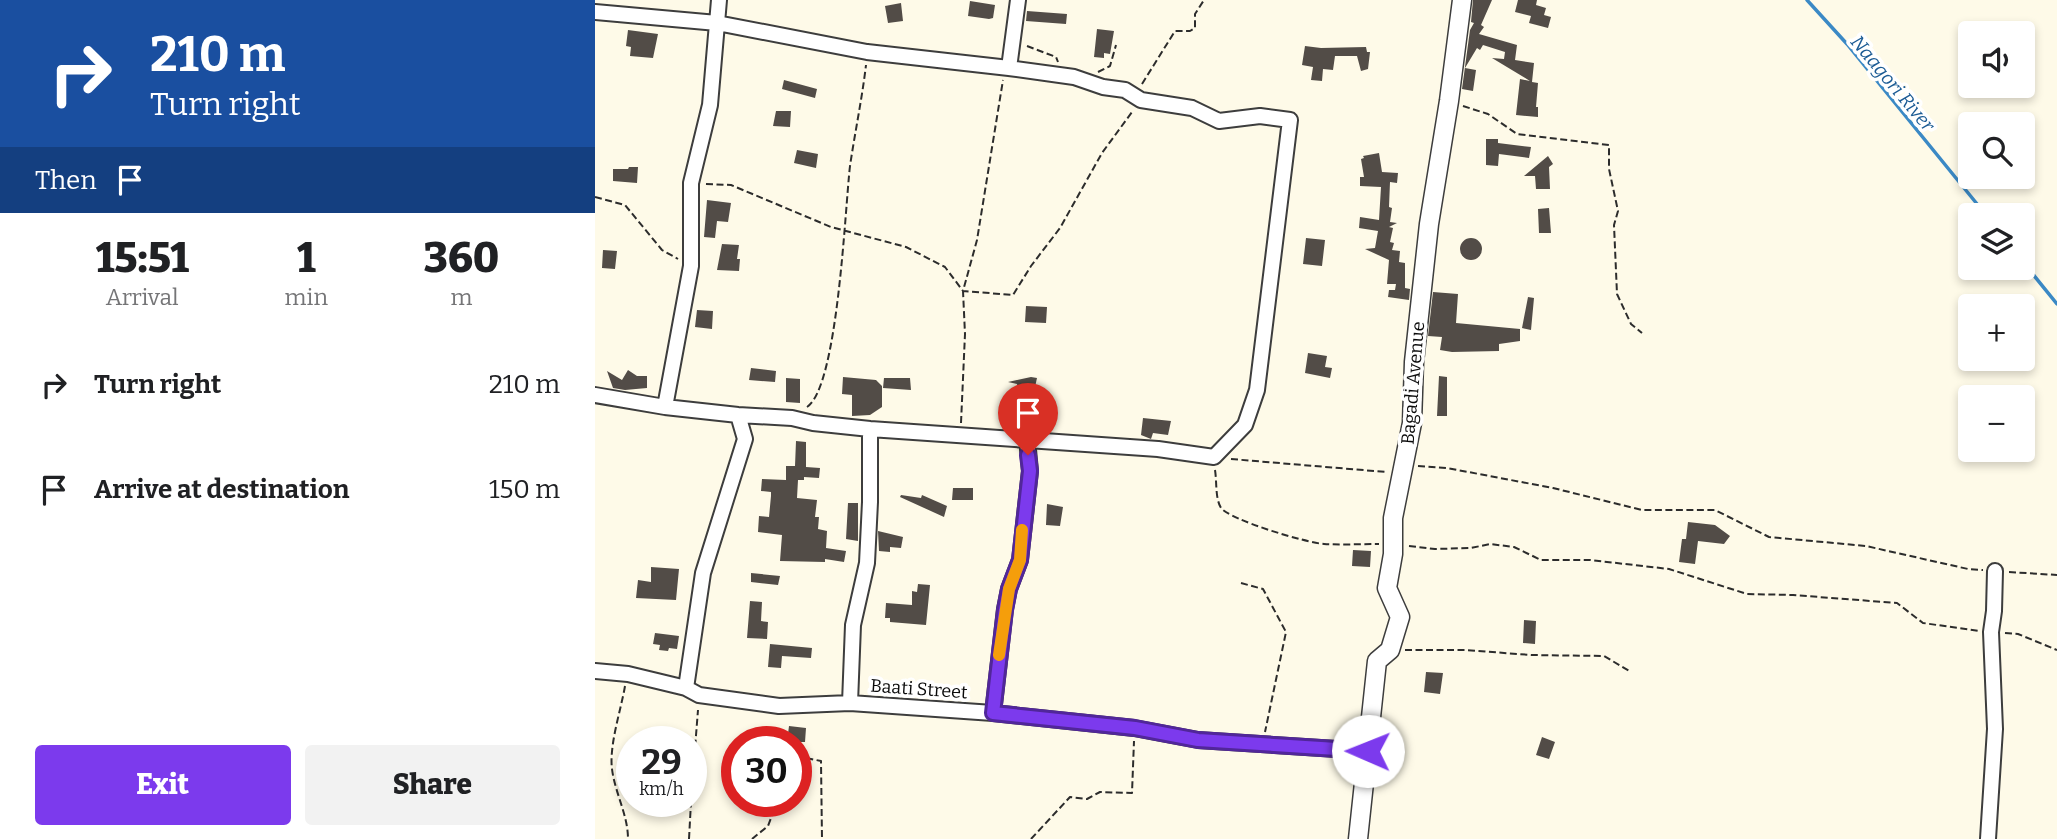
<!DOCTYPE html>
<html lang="en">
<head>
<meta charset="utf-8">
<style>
	:root { --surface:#fff; --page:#f2f2f2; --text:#202124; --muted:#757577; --accent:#7c3aed }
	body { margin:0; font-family:Bitter,serif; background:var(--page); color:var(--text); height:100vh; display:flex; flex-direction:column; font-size:26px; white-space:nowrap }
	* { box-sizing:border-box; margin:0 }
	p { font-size:23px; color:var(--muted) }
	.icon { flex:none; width:38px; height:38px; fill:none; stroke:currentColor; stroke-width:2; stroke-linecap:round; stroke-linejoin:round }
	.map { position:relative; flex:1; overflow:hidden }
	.panel { display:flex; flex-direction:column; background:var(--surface); width:595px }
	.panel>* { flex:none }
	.hud { background:#1a4fa0; color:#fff; overflow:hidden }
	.controls { position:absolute; left:1363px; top:21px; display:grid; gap:14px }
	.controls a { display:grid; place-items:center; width:77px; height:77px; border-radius:7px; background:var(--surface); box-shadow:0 4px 10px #0003; font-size:35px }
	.speed { position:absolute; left:21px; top:726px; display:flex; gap:14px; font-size:35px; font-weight:700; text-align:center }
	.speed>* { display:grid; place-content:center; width:91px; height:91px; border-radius:50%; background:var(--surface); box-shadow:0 4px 10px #0003; line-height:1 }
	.speed small { font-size:18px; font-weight:400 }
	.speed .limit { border:10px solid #d22; background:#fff; color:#111 }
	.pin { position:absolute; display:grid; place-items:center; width:60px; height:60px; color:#fff; margin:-72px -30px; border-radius:50% 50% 50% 0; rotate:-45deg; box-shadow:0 0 7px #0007 }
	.pin .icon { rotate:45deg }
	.me { position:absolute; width:77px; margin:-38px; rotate:271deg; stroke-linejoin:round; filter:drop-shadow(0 0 5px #0008) }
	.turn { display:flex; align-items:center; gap:24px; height:147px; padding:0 35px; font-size:32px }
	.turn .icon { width:91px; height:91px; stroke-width:2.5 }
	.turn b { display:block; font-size:49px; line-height:60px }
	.then { display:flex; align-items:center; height:66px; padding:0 35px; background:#0003; gap:14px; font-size:26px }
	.eta { display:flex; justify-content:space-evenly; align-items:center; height:119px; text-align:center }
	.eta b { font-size:42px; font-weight:800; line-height:49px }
	.button { display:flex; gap:14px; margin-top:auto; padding:14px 35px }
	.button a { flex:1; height:80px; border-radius:7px; background:var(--accent); color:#fff; font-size:28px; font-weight:800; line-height:80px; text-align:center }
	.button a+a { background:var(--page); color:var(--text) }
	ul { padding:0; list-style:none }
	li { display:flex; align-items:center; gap:21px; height:105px; padding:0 35px }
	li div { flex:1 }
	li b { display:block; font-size:26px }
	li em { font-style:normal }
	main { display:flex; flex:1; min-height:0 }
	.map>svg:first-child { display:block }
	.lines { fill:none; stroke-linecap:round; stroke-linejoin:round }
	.stream { stroke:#3b89c5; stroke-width:3.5 }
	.building { fill:#524c47 }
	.minor-casing { stroke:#3d3d3d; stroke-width:18 }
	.tertiary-casing { stroke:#3d3d3d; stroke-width:21 }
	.path { stroke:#2c2c2c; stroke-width:2; stroke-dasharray:7 3.5; stroke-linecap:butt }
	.minor { stroke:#fff; stroke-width:14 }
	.tertiary { stroke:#fff; stroke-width:18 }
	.route-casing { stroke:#51269a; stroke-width:18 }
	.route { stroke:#7c3aed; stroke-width:12 }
	.slow { stroke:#f59e0b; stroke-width:12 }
	.labels { text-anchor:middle; stroke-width:7; stroke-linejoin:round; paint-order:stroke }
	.street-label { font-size:18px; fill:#0a0a0a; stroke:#fff }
	.water-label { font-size:19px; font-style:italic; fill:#1b5b94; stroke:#fff }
</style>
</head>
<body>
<main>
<section class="panel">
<div class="hud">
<div class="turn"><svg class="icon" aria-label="right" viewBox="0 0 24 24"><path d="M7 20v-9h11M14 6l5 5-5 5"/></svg><div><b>210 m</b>Turn right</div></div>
<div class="then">Then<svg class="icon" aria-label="arrive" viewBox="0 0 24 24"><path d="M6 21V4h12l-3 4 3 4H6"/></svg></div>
</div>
<div class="eta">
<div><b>15:51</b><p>Arrival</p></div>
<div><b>1</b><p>min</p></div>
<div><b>360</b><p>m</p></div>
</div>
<ul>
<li><svg class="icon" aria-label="right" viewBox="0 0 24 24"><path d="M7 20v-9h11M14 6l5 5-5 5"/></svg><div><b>Turn right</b></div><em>210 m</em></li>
<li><svg class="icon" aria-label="arrive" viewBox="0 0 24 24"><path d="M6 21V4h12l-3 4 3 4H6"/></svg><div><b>Arrive at destination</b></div><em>150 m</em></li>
</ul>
<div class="button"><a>Exit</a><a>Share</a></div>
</section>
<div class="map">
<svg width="1462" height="839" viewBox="0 0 1462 839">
	<rect width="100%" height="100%" fill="#fefae8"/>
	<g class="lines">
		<path class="stream" d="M1212 0 1252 44 1391 215
			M1428 262 1462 304"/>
	</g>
	<path class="building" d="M878 0H897L886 25 889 27 884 34 922 45 920 60 939 63 937 82 943 83 941 107H943V117L921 115 925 79 935 81 897 58 909 59 910 52 888 45 885 50 882 48 870 68 881 70 878 91 867 89 875 30 879 23 876 22Z
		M923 0H942L941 5 951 8 949 15 956 17 953 28 934 23 936 16 920 12Z
		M375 1 400 5 398 18 394 19 373 16Z
		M306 3 308 21 293 23 290 6Z
		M432 11 472 14 471 24 431 21Z
		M502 29 519 31 515 54 509 53V58L499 57Z
		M33 30 63 34 58 58 35 56 36 47 31 46Z
		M710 46 726 48 771 47 772 52H775L773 69 766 71 762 56H740L738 70 728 69 727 81 716 80 718 67 707 65Z
		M189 80 222 89 220 98 187 89Z
		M181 111H196L195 127 178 126Z
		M891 139H903V143L936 147 934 158 904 154 903 166 891 165Z
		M202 150 223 154 221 168 199 163Z
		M784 153 787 172 803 173 802 183 795 182 794 207 797 208 795 222 802 223 794 227 798 228 795 242 799 243 797 250 805 251 804 262 810 263V288L815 289 814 300 793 297 794 290H800L801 284H792L794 260 770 249 780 248 783 231 764 228 765 217 784 220 786 187 765 186V177H769L766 159 769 158 768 156Z
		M953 156 958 164 954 167 955 189H941L940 176H929Z
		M34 167H43L42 183 18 181V169H33Z
		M112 200 136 203 133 222 122 221 120 238 109 237Z
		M954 208 956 233H944L943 209Z
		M865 249a11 11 0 1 1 22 0a11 11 0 1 1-22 0Z
		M711 238 730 240 727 266 708 264Z
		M127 244 144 245 142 259H145L144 271 122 270Z
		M8 250 22 251 20 269 7 268Z
		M838 292 863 294 861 323 925 329V341L904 344V351L857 352 845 350 847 337 833 336Z
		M933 297 939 298 936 330 927 328Z
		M431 306 452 307 451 323 430 322Z
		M102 310 118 311 117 329 100 327Z
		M713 353 732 356 730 367 737 368 735 378 710 373Z
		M156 368 181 371 180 382 154 380Z
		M33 370 42 376H52V388L30 390 18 388 12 371 27 380Z
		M844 376 852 377V416H842Z
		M248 377 281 380 287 386V407L275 415 257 416V395L247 394Z
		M436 377 442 378 440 387 431 386 428 401 436 415 425 420 414 419 419 399 425 400 422 384 413 382Z
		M191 378 205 379V403L191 402Z
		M289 378H315L316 390 288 388Z
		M548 418 576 421 573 435 558 433 556 439 546 435Z
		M201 441 211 442V467L225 468 224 478 209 477V480H203L202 498 222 500 220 517H224L223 529 232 531 231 548 251 551 249 562 230 559V562L185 561 187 535 163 532 164 516 174 517 176 496V492L166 491 167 479 191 480V466H200Z
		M358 488H378V500H357Z
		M306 495 326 498 327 495 352 506 349 517 305 497Z
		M253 503H263V541L251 539Z
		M452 504 468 507 465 526 451 525Z
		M1093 522 1120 525 1135 536 1129 544 1103 541 1100 564 1084 562 1087 539H1091Z
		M283 531 308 537 306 548 295 547V552L284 551Z
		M758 550 776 551 775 567 757 566Z
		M56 567 84 569 81 600 41 598 43 580 56 582Z
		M156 573 185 576 183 585 156 582Z
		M323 584 335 585 331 625 295 622V618H290L291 603 317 605V591L322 592Z
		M155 601 167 602 166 621 173 622 172 639 152 638Z
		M929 620 941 621 940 644 928 643Z
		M60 633 84 636 82 649 74 648 73 651 64 650 65 645 58 644Z
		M175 644 217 648 216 658 187 656 186 668 173 667Z
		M831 672 848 673 845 694 829 692Z
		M194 726 211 728 210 742H192Z
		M947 737 960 742 954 759 941 755Z"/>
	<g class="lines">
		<defs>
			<path id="minor" d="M0 12 122 23 272 52 414 68 423 0
				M0 395 70 407 143 415 197 418 218 423 275 429 563 449 619 457 650 425 662 390 695 120 665 116 624 121 597 108 546 100 530 90 508 87 479 77 414 68
				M70 407 96 266V183L115 105 124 0
				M0 671 33 674 91 688 104 695 184 706 255 703 398 713 539 728 603 740 773 751
				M91 688 108 573 150 439 143 415
				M255 703 258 625 272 563 275 502V429
				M398 713 410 609 414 589 425 560 435 471 432 439
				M1393 839 1400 729 1396 632 1399 611 1400 571"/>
			<path id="tertiary" d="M763 839 782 661 795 650 805 617 792 588 798 554V518L817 423 819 362 834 224 854 101 867 0"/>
		</defs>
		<use href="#minor" class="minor-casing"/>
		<use href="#tertiary" class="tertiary-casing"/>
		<path class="path" d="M432 46 461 57 463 62
			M503 72 515 66 521 45
			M547 84 580 31H595L600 28V14L609 0
			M868 106 893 114 922 134 1014 145V169L1023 211 1019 225 1022 294 1036 324 1047 333
			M111 184 136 185 236 227 311 247 350 267 368 291 418 295 436 266 465 228 507 153 537 112
			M0 197 30 205 67 250 83 259
			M212 407C243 387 250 208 255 166 260 132 267 99 271 65
			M366 423 370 334 368 291 382 240 408 80
			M636 459 791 472
			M823 466 852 468 958 488 1047 510H1120L1174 537 1271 546 1373 569 1388 570
			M620 470C622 482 620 498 626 508 635 520 712 543 729 544 747 545 766 544 784 544
			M814 546 840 549 876 548 895 544 919 547 946 560H995L1074 569 1152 594 1198 595 1302 603 1328 623 1384 631
			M1414 572 1462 575
			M646 583 668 589 691 632 670 732
			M1410 633 1423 634 1462 650
			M810 650H870L936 655 1009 656 1036 672
			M30 686C26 710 14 745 17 769 20 793 33 815 33 839
			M201 756 226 761 227 839
			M96 799 103 710
			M94 839 96 802
			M157 839 173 826 182 802
			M436 839 475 797 492 799 505 792 537 793 539 741"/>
		<use href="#minor" class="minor"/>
		<use href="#tertiary" class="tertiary"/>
	</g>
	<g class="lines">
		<defs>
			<path id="route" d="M433 455 435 471 425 560 414 589 410 610 398 713 540 728 603 740 773 751"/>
		</defs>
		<use href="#route" class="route-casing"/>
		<use href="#route" class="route"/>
		<path class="slow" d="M404 655 414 589 425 560 427 530"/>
	</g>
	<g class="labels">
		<g class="street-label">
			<text transform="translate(818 383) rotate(-85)" y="6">Bagadi Avenue</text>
			<text transform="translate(324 689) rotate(4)" y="6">Baati Street</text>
		</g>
		<g class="water-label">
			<text transform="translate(1298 83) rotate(50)" y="7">Naagori River</text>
		</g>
	</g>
</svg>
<div class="controls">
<a><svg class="icon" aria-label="sound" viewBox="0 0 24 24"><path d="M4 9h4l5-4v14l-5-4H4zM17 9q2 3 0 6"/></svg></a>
<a><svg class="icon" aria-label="search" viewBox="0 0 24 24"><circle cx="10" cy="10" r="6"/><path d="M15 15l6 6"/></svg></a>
<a><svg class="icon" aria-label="layers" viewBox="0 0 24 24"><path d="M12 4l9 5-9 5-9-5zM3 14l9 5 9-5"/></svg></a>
<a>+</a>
<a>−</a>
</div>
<div class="speed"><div>29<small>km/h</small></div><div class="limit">30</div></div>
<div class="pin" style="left:433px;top:455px;background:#d93025"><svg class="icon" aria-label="arrive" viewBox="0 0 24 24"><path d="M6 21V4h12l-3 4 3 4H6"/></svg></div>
<svg class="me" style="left:773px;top:751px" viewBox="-20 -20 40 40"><circle r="19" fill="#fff"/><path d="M0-13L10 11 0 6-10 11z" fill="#7c3aed"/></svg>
</div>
</main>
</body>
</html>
